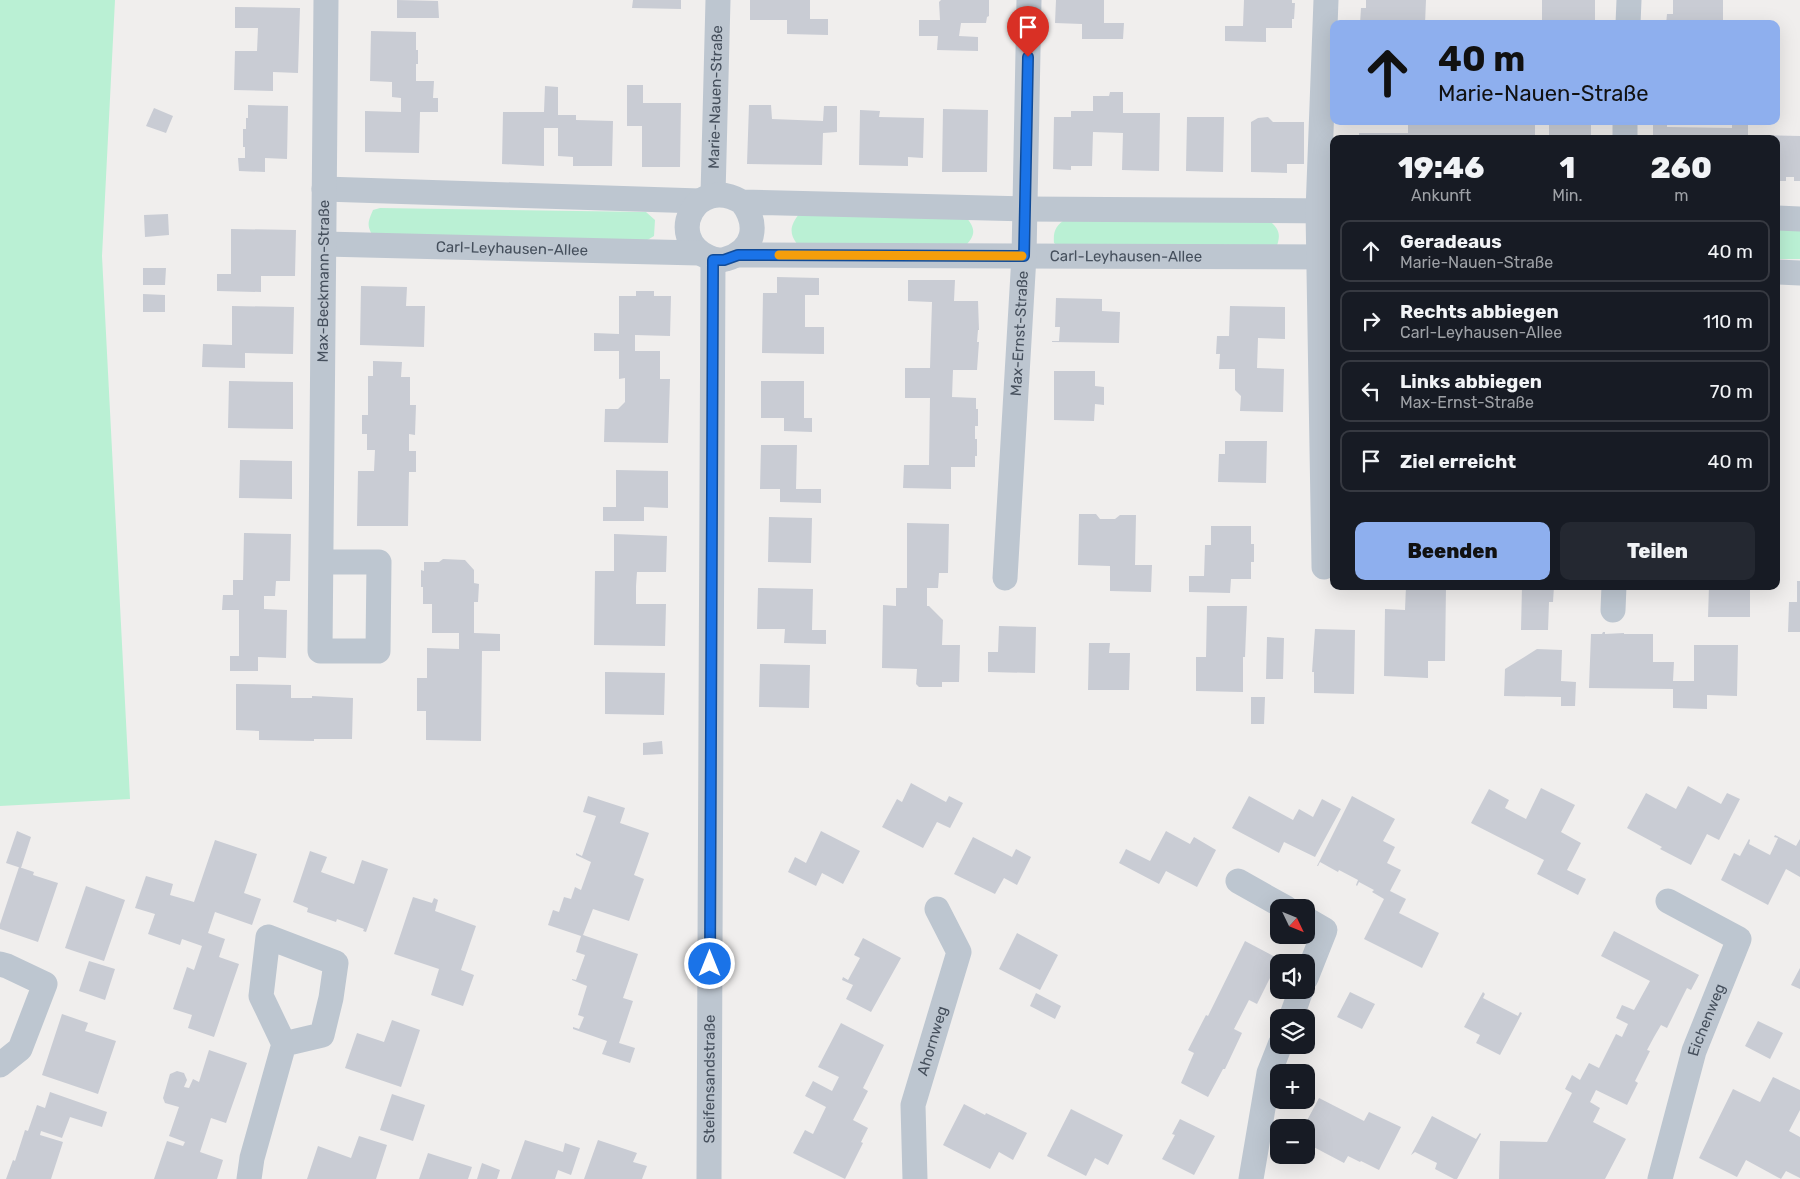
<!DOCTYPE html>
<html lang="de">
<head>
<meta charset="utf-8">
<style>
	:root { --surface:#171b24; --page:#242831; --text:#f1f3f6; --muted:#9ea1a6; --line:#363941; --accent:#8eafee }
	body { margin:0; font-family:Rubik,sans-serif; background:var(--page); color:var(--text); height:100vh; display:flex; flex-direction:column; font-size:19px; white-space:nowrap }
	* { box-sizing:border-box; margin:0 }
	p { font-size:16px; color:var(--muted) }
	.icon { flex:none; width:28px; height:28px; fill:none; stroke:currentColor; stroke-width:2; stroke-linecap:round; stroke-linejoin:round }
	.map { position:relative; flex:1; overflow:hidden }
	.details { position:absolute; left:1330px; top:135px; width:450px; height:455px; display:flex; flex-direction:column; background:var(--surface); border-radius:10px; box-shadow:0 5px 20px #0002 }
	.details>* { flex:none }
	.top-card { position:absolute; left:1330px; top:20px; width:450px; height:105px; border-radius:10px; box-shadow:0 5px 20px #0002; background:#8eafee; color:#111; overflow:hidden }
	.needle { width:32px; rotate:133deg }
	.controls { position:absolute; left:1270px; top:899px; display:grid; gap:10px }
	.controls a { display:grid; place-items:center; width:45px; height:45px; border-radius:10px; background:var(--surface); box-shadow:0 5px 20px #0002; font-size:25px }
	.pin { position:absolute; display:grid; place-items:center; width:42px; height:42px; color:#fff; margin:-51px -21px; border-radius:50% 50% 50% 0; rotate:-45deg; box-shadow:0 0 5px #0007 }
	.pin .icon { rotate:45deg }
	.me { position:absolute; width:55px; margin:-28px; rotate:0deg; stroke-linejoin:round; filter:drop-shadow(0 0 4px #0008) }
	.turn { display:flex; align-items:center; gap:18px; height:105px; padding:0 25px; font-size:22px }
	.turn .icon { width:65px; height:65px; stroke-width:2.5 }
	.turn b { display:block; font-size:35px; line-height:42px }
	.eta { display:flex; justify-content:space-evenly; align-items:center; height:85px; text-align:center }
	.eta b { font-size:30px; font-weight:800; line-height:35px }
	.primary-button { display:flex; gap:10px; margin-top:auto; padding:10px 25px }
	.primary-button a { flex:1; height:58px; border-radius:10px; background:var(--accent); color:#111; font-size:20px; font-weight:800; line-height:58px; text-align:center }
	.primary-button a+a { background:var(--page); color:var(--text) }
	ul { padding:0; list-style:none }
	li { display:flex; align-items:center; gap:15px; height:62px; margin:0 10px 8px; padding:0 15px; border:2px solid var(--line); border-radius:10px }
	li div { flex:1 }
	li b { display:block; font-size:19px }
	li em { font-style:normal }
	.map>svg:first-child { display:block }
	.green { fill:#baf0d4 }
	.building { fill:#c9ccd4 }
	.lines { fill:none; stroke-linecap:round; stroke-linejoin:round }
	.minor { stroke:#bdc6d0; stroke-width:25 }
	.route-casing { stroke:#114b97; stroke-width:12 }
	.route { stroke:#1a73e8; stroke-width:9 }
	.slow { stroke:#f59e0b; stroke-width:9 }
	.labels { text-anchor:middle; stroke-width:4; stroke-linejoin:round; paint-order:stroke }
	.street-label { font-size:15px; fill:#454f5c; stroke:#fff }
</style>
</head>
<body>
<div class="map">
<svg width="1800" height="1179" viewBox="0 0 1800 1179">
	<rect width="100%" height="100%" fill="#f0eeed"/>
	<path class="green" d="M0 0H115L102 256 130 799 0 806Z
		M380 208 646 212 655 220 654 236 644 242 374 238C367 226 367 224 373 210Z
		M800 213 964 215C976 228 977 235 963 248L797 244C788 232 791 224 800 213Z
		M1066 219 1271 222C1281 231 1280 237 1276 249H1063L1054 243C1053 231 1056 225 1066 219Z
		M1776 229H1800V259H1776Z"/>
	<path class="building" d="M397 0 438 1 439 18H397Z
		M633 0H681V9L632 8Z
		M750 0H810V19H828V35L787 34V20H750Z
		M941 0H989V16L987 17 986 23H961L959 36 978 37V51L937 50 938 36H919V20H940L939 2Z
		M1056 0H1104V23H1124L1123 39H1082V24L1055 23Z
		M1244 0H1292V3H1295L1294 19H1292V28H1266V42L1225 41V26H1243Z
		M1366 0H1426L1425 24H1360L1361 8H1366Z
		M1542 0H1595V24H1542Z
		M1673 0H1723V24H1666L1667 14H1673Z
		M235 7 300 8 298 73 273 72V91L234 90 235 51H257L258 28H235Z
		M371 31 416 32V50H418V64H416V81H434L433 98H438V112H420L419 153 365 152V111L401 112V98L392 97V82L370 81Z
		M627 85H643V103H681L680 167H642V126H627Z
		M545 86 558 87V115H576V120L613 121 612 166H573V157L558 156V128H544V166L502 164 503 112H544Z
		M1110 92H1123V113H1160L1159 171 1122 170 1123 133 1093 132 1092 166H1071V170L1053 169 1054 117H1071V111H1093V96H1109Z
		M248 105 288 106 287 159 265 158V172L239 171 238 158H245V147H243V129H246V118H248Z
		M749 105H771L772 119 823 121 824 106H837V132L823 133 822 165 747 164Z
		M154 108 173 116 166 133 146 126Z
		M943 109 988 110 987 172H942Z
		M860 110 880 111 879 117 924 118 923 158 908 157V166L859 165Z
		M1187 117H1224L1223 172 1186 171Z
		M1268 117 1273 122H1304V164H1287V173L1251 172V122L1258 118Z
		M1408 121H1535V139H1359V133H1408Z
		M1549 121H1591V139H1549Z
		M1653 121H1667V127L1732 128V121H1748V139H1653Z
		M1762 135 1800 136V181H1794V177H1786V181H1776V139H1762Z
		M168 214 169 235 145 237 144 215Z
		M231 229 296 230 295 276H261V292L217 291V274H231Z
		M143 268H166L165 285H143Z
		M777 277 819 278V295H805V327H824V354L762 353 763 293H777Z
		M908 280H955L954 301H978L979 330H978L977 342H979L977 370H953L952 397 976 398V409H978V426H975V439H977V456H975V467H951V489L903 488 904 465H929L930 398H905V368H930L932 302 908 301Z
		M361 286 407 287 406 306H425L424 347 360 345Z
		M636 291H654V296H671L670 336 635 335V351H660V379H670L668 443 604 442 605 409H618L625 402V378L619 379V351H594V333L619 334V296H636Z
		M143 294 165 295V312H143Z
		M1056 298 1102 299V311L1120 312 1119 343 1052 342V341H1059L1060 327H1055Z
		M232 306 294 307 293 354 245 353V368L202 367 203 344 232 345Z
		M1230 306 1285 307V339L1258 338 1257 368 1284 369 1283 412 1240 411 1241 396 1235 390V369H1219L1220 354H1216L1217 336H1229Z
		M373 361 402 362 401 377H410V405H416L415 435 409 434V451H416V472H409L408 526H357L358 471H374L375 450H367V434H362V415H368V376H373Z
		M1054 371H1095V386L1104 387V405L1095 404 1094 421 1054 420Z
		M229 381 293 382V429L228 428Z
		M761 381H804V418H812V432L784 431V418H761Z
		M1225 441H1267L1266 483 1218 482 1219 454H1225Z
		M761 445H797L796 489H821V503L780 502V489H760Z
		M240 460 292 461V499L239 498Z
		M616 470 668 471V508L644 507V521H603V507H616Z
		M1079 514H1096L1100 519H1115L1120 515H1136L1135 565H1152L1151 592 1110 591V566L1078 565Z
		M769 517 812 518 811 563 768 562Z
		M907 523 949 524 948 573H939L938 588H927V606H929L943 620 942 645H960L959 682H942V687H919L916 684 917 669 882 668 883 605 896 606V588H907Z
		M1211 526H1251V544H1254V562H1251V579H1231L1230 593 1189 592V576H1204L1205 545H1211Z
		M244 533 291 534 290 581H276L275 596H264V609L287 610 286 658 258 657V671H230V656H239V610H222L223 595H233V580H243Z
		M614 534 667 536 666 572H637L636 586V604H666L665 646 594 645 595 571H614Z
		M443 559 465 560 474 570V583L479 584 478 602H474V633L500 634V651H482L481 741 426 740V711H417V678H427V648L459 649V633H432V604H423V587H421V570L424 571V562H439Z
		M1797 581H1800V632H1788L1789 602H1797Z
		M1406 586H1446L1445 661H1428V678L1384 676 1385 609 1405 610Z
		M1522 586H1554L1553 602H1549L1548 630H1521Z
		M1709 586 1750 587V617H1708Z
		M758 588 813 589 812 630H826V644L784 643 785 629H757Z
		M1207 606H1247L1245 657H1243V692L1196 691V657H1206Z
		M999 626 1036 627 1035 673 988 672V652H998Z
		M1315 629 1355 630 1354 694 1314 693V672H1312Z
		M1603 632H1605V634L1624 633V634H1653V662H1674L1673 681H1694V645H1738L1737 696 1707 695V709L1673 708V689L1589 688 1591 634H1602Z
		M1267 637 1284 638 1283 679H1266Z
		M1089 643H1110L1109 653H1130L1129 690H1088Z
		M1537 649 1562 650 1561 681 1576 682 1575 706H1561V697L1504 696 1505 669Z
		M760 664 810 665 809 708 759 707Z
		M605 672 665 673 664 715 605 714Z
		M236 684 291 685V698H312V696L353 698 352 739H314V741L259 740V731L236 730Z
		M1251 697H1265L1264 724H1251Z
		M662 741 663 754 643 755V743Z
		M911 783 946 802 949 796 963 803 950 828 937 822 923 848 882 827 897 799 902 802Z
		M1688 786 1721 804 1727 793 1740 799 1719 840 1707 834 1691 865 1660 849 1662 847 1627 828 1646 793 1676 809Z
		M1541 788 1575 805 1561 832 1581 843 1567 870 1586 879 1578 895 1537 874 1544 860 1471 823 1489 789 1509 800 1505 808 1526 819Z
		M588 796 625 808 620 823 649 833 634 875 644 879 629 921 593 909 583 935 638 954 623 998 633 1001 619 1043 635 1048 630 1063 602 1054 607 1041 573 1029V1027L579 1029 584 1017 578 1015 587 986 572 980V979L576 980 585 955 576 952 581 936 548 925 553 910 559 912 564 897 571 899 575 887 581 890 591 862 576 855V853L582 856 596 816 583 812Z
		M1249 796 1293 820 1299 809 1313 817 1322 799 1341 809 1315 857 1284 842 1279 853 1232 828Z
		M1352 796 1395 819 1383 841 1395 847 1387 863 1401 870 1390 891 1406 899 1399 913 1439 933 1422 968 1364 939 1384 899 1372 892 1374 890 1359 882 1357 886 1356 885 1358 880 1339 870 1338 872 1320 862 1318 866H1317Z
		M17 831 31 837 21 868 6 863Z
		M821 831 860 851 843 884 822 873 816 886 788 872 795 857 806 863Z
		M1166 831 1190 844 1194 837 1216 850 1197 887 1166 871 1159 884 1119 863 1126 849 1150 861Z
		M1775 835 1796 846 1800 839V877L1786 869 1768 905 1721 880 1734 853 1740 856 1749 839 1750 840 1749 844 1770 855 1778 838 1774 837Z
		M973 837 1012 857 1016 849 1031 857 1017 885 1004 878 995 894 954 874Z
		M215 840 257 854 244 893 261 899 252 925 215 912 208 933 225 939 219 957 239 964 214 1037 188 1028 192 1015 173 1009 187 967 194 970 202 946 182 939 180 945 148 934 155 914 135 908 146 876 173 884 170 895 194 902Z
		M310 851 327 857 321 872 354 884 362 860 388 869 366 932 363 931 364 929 337 919 336 922 307 912 308 908 293 902Z
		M19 867 34 872 33 875 58 883 38 942 0 929V924Z
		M86 886 125 900 104 961 65 948Z
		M413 897 432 903 434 898 438 900 435 911 476 926 461 970 474 975 463 1006 431 995 439 969 394 954Z
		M1614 931 1699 975 1691 990 1687 988 1667 1028 1661 1025 1654 1037 1647 1050 1650 1051 1635 1081 1638 1083 1627 1105 1596 1090 1590 1102 1600 1108 1593 1122 1626 1139 1605 1179H1499L1500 1141 1547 1142 1572 1093 1565 1089 1572 1075 1580 1080 1589 1063 1599 1068 1616 1034 1622 1037 1628 1024 1616 1018 1622 1005 1634 1010 1650 981 1601 956Z
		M1017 933 1058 955 1040 990 999 969Z
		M863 938 901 958 871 1012 846 999 853 985 842 980 843 977 848 980 860 958 854 955Z
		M1245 941 1283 961 1279 960 1257 1004 1249 1000 1234 1029 1242 1033 1225 1069H1223L1208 1097 1181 1083 1194 1053 1188 1050 1206 1015 1208 1016Z
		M89 961 115 969 105 1000 79 991Z
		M1800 968V989L1791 985Z
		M1350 992 1375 1004 1362 1029 1337 1017Z
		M1483 992 1485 994 1483 998 1518 1016 1520 1012 1522 1013 1500 1055 1476 1043 1480 1035 1464 1027Z
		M1036 993 1061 1006 1055 1019 1030 1006Z
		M62 1014 88 1023 85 1031 116 1041 98 1094 42 1075Z
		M392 1020 420 1030 401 1087 345 1068 357 1033 384 1042Z
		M1758 1021 1783 1033 1770 1059 1745 1046Z
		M841 1023 884 1045 863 1088 868 1091 853 1120 868 1128 861 1142 863 1143 845 1179 793 1153 805 1130 813 1134 826 1107 805 1096 813 1081 832 1091 839 1077 818 1067Z
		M209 1050 247 1063 226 1123 211 1118 200 1152 223 1160 217 1179H154L167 1141 183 1146 185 1142 169 1136 179 1107 165 1103 163 1098 170 1074 177 1071 184 1073 187 1080 184 1087 189 1088 193 1079 199 1082Z
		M1773 1077 1800 1090V1110L1789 1131 1800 1137V1178L1786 1171 1781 1179 1746 1160 1737 1177 1699 1158 1733 1089 1760 1102Z
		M50 1092 107 1112 102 1127 70 1117 62 1138 41 1131 40 1135 63 1142 51 1179H6L13 1160 15 1161 25 1130 28 1131 37 1105 45 1108Z
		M392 1094 425 1105 413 1141 380 1130Z
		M1319 1098 1364 1121 1369 1112 1401 1127 1379 1170 1361 1161 1360 1162 1348 1156 1344 1163 1306 1143V1128H1303Z
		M964 1104 985 1115 986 1113 1027 1133 1013 1160 999 1152 990 1169 943 1145Z
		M1071 1109 1123 1135 1108 1165 1095 1158 1086 1176 1047 1156Z
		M1432 1116 1476 1139 1480 1133 1481 1134 1457 1179H1454L1435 1169 1437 1163 1415 1152 1411 1155Z
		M1180 1119 1215 1136 1194 1175 1162 1159 1175 1135 1172 1134Z
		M359 1136 387 1145 376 1179H307L318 1146 351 1158Z
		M525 1140 563 1152 565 1143 580 1148 571 1175 558 1170 555 1179H511Z
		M598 1140 637 1153 633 1162 647 1166 642 1179H584Z
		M428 1153 472 1167 468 1179H419Z
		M482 1163 500 1170 497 1179H477Z"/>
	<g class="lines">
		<g class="minor">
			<path d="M1628 24 1629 0"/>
			<path d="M1625 139V121"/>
			<path d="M324 189 700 201"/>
			<path id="s1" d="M713 195 718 0"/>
			<path d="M742 202C759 224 755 251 726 259 720 261 714 260 708 257 665 238 695 174 742 202L1025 209 1334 211"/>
			<path d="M1776 218 1800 219"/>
			<path id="s2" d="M324 244 699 253"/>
			<path id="s3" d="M738 255 1334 257"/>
			<path d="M1776 272 1800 273"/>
			<path id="s4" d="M321 562H379L378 651H320L326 0"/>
			<path d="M1324 567 1318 211 1326 0"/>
			<path id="s5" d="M1005 578 1024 256 1029 0"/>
			<path d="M1613 610 1614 586"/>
			<path d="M1238 881 1286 908"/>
			<path d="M1306 919 1325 930 1306 978"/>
			<path d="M0 964 7 966 45 984 20 1049 0 1065"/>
			<path d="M1291 1018 1301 990"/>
			<path d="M249 1179 252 1158 284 1044 261 996 268 937 336 963 331 998 322 1035 284 1044"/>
			<path id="s6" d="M709 1179 713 260"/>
			<path id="s7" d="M915 1179 913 1105 959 952 937 909"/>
			<path d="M1251 1179 1269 1073 1280 1045"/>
			<path id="s8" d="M1660 1179 1694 1051 1739 939 1668 901"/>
		</g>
	</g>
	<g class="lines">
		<defs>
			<path id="route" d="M710 964 713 260H724L738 255 1024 256 1028 57"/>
		</defs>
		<use href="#route" class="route-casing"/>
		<use href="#route" class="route"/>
		<path class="slow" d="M779 255 1022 256"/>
	</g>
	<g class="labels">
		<g class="street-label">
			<text dy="5" stroke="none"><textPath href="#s1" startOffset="98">Marie-Nauen-Straße</textPath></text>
			<text dy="5" stroke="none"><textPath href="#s2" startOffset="188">Carl-Leyhausen-Allee</textPath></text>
			<text dy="5" stroke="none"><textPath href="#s3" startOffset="388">Carl-Leyhausen-Allee</textPath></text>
			<text dy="5" stroke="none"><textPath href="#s4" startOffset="575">Max-Beckmann-Straße</textPath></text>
			<text dy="5" stroke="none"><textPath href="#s5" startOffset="245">Max-Ernst-Straße</textPath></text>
			<text dy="5" stroke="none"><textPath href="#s8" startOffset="166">Eichenweg</textPath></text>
			<text dy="5" stroke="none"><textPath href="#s7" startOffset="141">Ahornweg</textPath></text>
			<text dy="5" stroke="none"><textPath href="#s6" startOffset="100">Steifensandstraße</textPath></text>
		</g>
	</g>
</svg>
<div class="controls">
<a><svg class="needle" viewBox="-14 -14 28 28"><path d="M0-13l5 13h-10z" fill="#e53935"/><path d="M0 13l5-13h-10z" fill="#9ea1a6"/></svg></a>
<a><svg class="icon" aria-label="sound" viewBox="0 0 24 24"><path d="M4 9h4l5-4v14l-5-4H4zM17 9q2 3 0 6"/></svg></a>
<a><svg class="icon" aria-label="layers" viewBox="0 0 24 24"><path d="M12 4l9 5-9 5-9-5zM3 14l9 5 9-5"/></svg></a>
<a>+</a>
<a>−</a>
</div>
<div class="pin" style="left:1028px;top:57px;background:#d93025"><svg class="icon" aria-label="arrive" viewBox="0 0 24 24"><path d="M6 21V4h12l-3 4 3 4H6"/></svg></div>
<svg class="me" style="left:710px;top:964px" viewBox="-20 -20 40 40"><circle r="17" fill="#1a73e8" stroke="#fff" stroke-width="3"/><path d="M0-11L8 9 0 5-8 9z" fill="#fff"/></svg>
<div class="top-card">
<div class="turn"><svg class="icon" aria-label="ahead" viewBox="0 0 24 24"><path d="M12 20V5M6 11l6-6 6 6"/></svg><div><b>40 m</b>Marie-Nauen-Straße</div></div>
</div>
<section class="details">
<div class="eta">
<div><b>19:46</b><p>Ankunft</p></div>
<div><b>1</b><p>Min.</p></div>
<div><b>260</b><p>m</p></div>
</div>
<ul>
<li><svg class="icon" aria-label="ahead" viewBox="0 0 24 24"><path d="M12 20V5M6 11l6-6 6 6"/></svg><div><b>Geradeaus</b><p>Marie-Nauen-Straße</p></div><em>40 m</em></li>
<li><svg class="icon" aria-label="right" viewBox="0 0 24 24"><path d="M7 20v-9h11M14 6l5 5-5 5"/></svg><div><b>Rechts abbiegen</b><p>Carl-Leyhausen-Allee</p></div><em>110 m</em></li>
<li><svg class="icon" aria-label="left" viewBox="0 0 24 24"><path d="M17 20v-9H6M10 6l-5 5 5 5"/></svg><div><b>Links abbiegen</b><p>Max-Ernst-Straße</p></div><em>70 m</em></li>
<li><svg class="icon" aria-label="arrive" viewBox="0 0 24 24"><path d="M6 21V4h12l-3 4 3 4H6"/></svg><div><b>Ziel erreicht</b></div><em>40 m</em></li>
</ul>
<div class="primary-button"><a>Beenden</a><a>Teilen</a></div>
</section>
</div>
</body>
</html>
